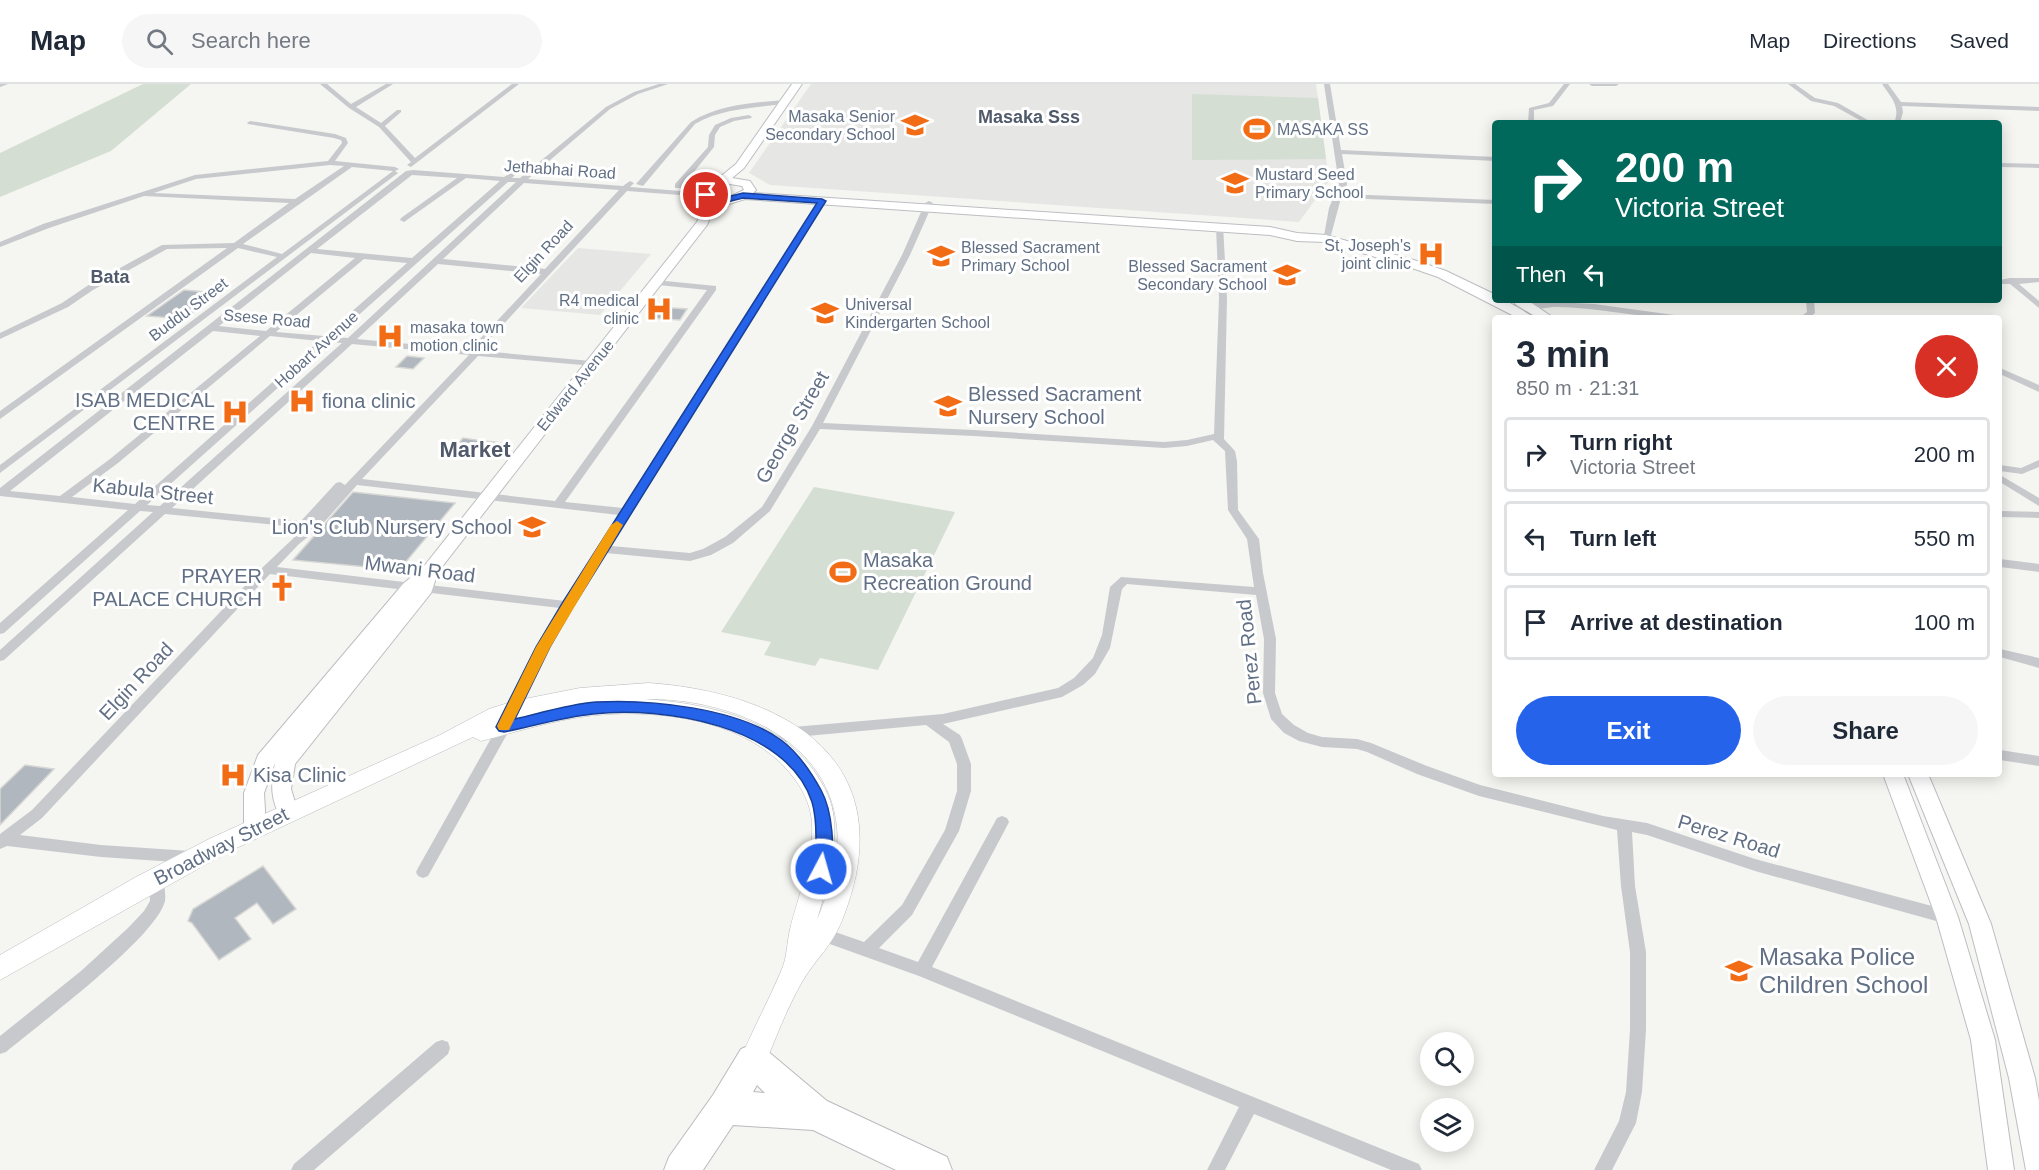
<!DOCTYPE html>
<html lang="en">
<head>
<meta charset="utf-8">
<style>
	:root { --surface:#fff; --page:#f6f6f7; --text:#1f2937; --muted:#747a83; --line:#e0e1e3; --accent:#2563eb }
	body { margin:0; font-family:Helvetica,sans-serif; background:var(--page); color:var(--text); height:100vh; display:flex; flex-direction:column; font-size:22px; white-space:nowrap }
	* { box-sizing:border-box; margin:0 }
	p { font-size:20px; color:var(--muted) }
	.icon { flex:none; width:33px; height:33px; fill:none; stroke:currentColor; stroke-width:2; stroke-linecap:round; stroke-linejoin:round }
	.map { position:relative; flex:1; overflow:hidden }
	.side { position:absolute; left:1492px; top:231px; width:510px; height:462px; display:flex; flex-direction:column; background:var(--surface); border-radius:6px; box-shadow:0 3px 15px #0003 }
	.side>* { flex:none }
	.banner { position:absolute; left:1492px; top:36px; width:510px; height:183px; border-radius:6px; box-shadow:0 3px 15px #0003; background:#00695c; color:#fff; overflow:hidden }
	.tools { position:absolute; left:1420px; top:948px; display:grid; gap:12px }
	.tools a { display:grid; place-items:center; width:54px; height:54px; border-radius:50%; background:var(--surface); box-shadow:0 3px 15px #0003; font-size:30px }
	.pin { position:absolute; display:grid; place-items:center; width:51px; height:51px; color:#fff; margin:-26px; border:3px solid #fff; border-radius:50%; box-shadow:0 2px 6px #0007 }
	.me { position:absolute; width:66px; margin:-33px; rotate:6deg; stroke-linejoin:round; filter:drop-shadow(0 0 4px #0008) }
	.turn { display:flex; align-items:center; gap:21px; height:126px; padding:0 24px; font-size:27px }
	.turn .icon { width:78px; height:78px; stroke-width:2.5 }
	.turn b { display:block; font-size:42px; line-height:51px }
	.then { display:flex; align-items:center; height:57px; padding:0 24px; background:#0003; gap:12px; font-size:22px }
	.round { display:grid; place-items:center; flex:none; width:63px; height:63px; border-radius:32px; background:var(--page) }
	.head { display:flex; align-items:center; justify-content:space-between; height:102px; padding:0 24px }
	h1 { font-size:36px; font-weight:700; line-height:45px }
	.action { display:flex; gap:12px; margin-top:auto; padding:12px 24px }
	.action a { flex:1; height:69px; border-radius:36px; background:var(--accent); color:#fff; font-size:24px; font-weight:700; line-height:69px; text-align:center }
	.action a+a { background:var(--page); color:var(--text) }
	ul { padding:0; list-style:none }
	li { display:flex; align-items:center; gap:18px; height:75px; margin:0 12px 9px; padding:0 12px; border:3px solid var(--line); border-radius:6px }
	li div { flex:1 }
	li b { display:block; font-size:22px }
	li em { font-style:normal }
	header { display:flex; align-items:center; gap:36px; box-sizing:border-box; height:84px; padding:0 30px; background:var(--surface); border-bottom:2px solid var(--line) }
	header strong { font-size:28px }
	nav { display:flex; gap:33px; margin-inline-start:auto; font-size:21px }
	.search { width:420px; height:54px; background:var(--page); display:flex; align-items:center; gap:15px; box-sizing:border-box; padding:0 21px; border-radius:33px; color:var(--muted); font-size:22px }
	.map>svg:first-child { display:block }
	.built { fill:#e6e6e5 }
	.green { fill:#d5ded2 }
	.building { fill:#b1b7be; stroke:#d6d7d4; stroke-width:1.5 }
	.lines { fill:none; stroke-linecap:round; stroke-linejoin:round }
	.secondary-casing { stroke:#bbbec3; stroke-width:2 }
	.primary-casing { stroke:#b9bcc0; stroke-width:1 }
	.highway-casing { stroke:#b9bbbe; stroke-width:2 }
	.street { fill:#c7c9cd; fill-rule:evenodd }
	.secondary { fill:#fff; fill-rule:evenodd }
	.primary { fill:#fff; fill-rule:evenodd }
	.highway { fill:#fff; fill-rule:evenodd }
	.route { fill:#2563eb; stroke:#184099; stroke-width:1.5 }
	.slow { fill:#f59e0b }
	.labels { text-anchor:middle; stroke-width:6; stroke-linejoin:round; paint-order:stroke }
	.far-poi-label { font-size:16px; fill:#627085; stroke:#fff; text-anchor:start }
	.far-street-label { font-size:16px; fill:#627085; stroke:#fff }
	.far-quarter-label { font-size:18px; font-weight:bold; fill:#505a6a; stroke:#fff }
	.poi-label { font-size:20px; fill:#627085; stroke:#fff; text-anchor:start }
	.street-label { font-size:20px; fill:#627085; stroke:#fff }
	.quarter-label { font-size:22px; font-weight:bold; fill:#505a6a; stroke:#fff }
	.near-poi-label { font-size:24px; fill:#627085; stroke:#fff; text-anchor:start }
</style>
</head>
<body>
<header>
<strong>Map</strong>
<div class="search"><svg class="icon" aria-label="search" viewBox="0 0 24 24"><circle cx="10" cy="10" r="6"/><path d="M15 15l6 6"/></svg>Search here</div>
<nav><a>Map</a><a>Directions</a><a>Saved</a></nav>
</header>
<div class="map">
<svg width="2039" height="1086" viewBox="0 0 2039 1086">
	<rect width="100%" height="100%" fill="#f5f6f1"/>
	<path class="built" d="M811 0H1316L1329 97 1299 138 770 101 749 89Z
		M578 164 651 170 600 231 521 224Z"/>
	<path class="green" d="M143 0H191L111 67 0 113V69Z
		M1192 10 1318 14 1326 75 1192 76Z
		M814 403 955 428 878 586 820 574 815 582 764 571 771 558 721 548Z"/>
	<path class="building" d="M184 206 219 209 185 235 147 232Z
		M657 223 687 225 680 236 649 234Z
		M407 272 424 274 413 285 396 283Z
		M463 354 476 356 504 359 494 372 451 368Z
		M353 408 455 419 399 486 293 476Z
		M25 681 54 685 0 741V705Z
		M263 782 296 825 273 840 257 819 235 834 251 855 219 876 192 839 188 837 193 825Z"/>
	<g class="lines">
		<defs>
			<path id="secondary" d="M792 0H802L744 84 732 94 750 97 756 106 753 109 1270 143 1297 149 1326 151 1417 177 1446 187 1496 211V216H1505L1535 234H1518L1438 193 1409 183 1325 158 1297 157 1270 151 745 115 729 120 716 119 707 141 438 488 431 509 295 680 291 705 298 728 295 734 288 737 281 734C270 714 271 701 275 679L264 709 266 744 262 750 255 753 248 750 244 744V709L258 671 403 500 425 481 697 138 706 116 700 111 701 105 715 97 736 80ZM730 100 742 102 744 106 729 113 711 109 717 103Z
				M1514 216H1527L1554 234H1538L1515 220Z
				M1883 690H1903L1958 833 1995 956 2014 1086H1988L1971 956 1936 833Z
				M1908 690H1928L1991 840 2035 994 2039 1017V1086H2026L2009 994 1969 840Z"/>
			<path id="primary" d="M649 599C788 609 904 678 843 834 832 863 816 874 802 898 786 926 775 956 763 985L753 989 743 985 740 976C753 945 769 916 782 885 787 873 787 858 790 845 799 809 814 775 812 738 810 718 802 704 790 689 749 639 672 627 610 630 566 632 523 646 481 657L473 653 228 768 0 896V871L136 793 211 754 440 651 489 625 514 617 580 604ZM643 615C724 613 828 651 837 743 840 774 829 807 817 836 826 804 837 771 834 737 833 718 825 703 814 687 776 634 705 619 643 615Z"/>
			<path id="highway" d="M753 960 765 965 827 1017 947 1073 952 1086H896L813 1046 733 1041 703 1086H664L669 1073 713 1011 741 965ZM757 1001 765 1009 753 1008Z"/>
		</defs>
		<use href="#secondary" class="secondary-casing"/>
		<use href="#primary" class="primary-casing"/>
		<use href="#highway" class="highway-casing"/>
		<path class="street" d="M0 0H8L0 3Z
			M320 0H327L351 20 386 0H393L356 23 381 39 397 26H401V28L385 42 415 74 512 0H519L411 83 407 81 411 78 379 43 349 24Z
			M659 0H668L638 10 610 25 528 95 623 102 630 97 634 99 630 103 706 109 710 111 706 113 627 107 486 259 482 267 591 277 594 278V282L478 272 362 395 555 417 707 206 658 201 655 200V196L716 202V206L565 418 623 424 818 117 822 115 826 117 611 462 690 469 703 465 725 453 762 423 812 342 902 171 925 119 929 117 933 119 910 171 823 339 974 346 1164 358 1187 356 1214 350 1219 214 1216 143 1223 141 1227 214 1224 355 1235 367 1237 377 1238 426 1259 455 1263 489 1276 555 1275 609 1282 630 1294 641 1308 649 1322 653 1357 655 1371 659 1427 682 1480 701 1603 732 1647 739 1755 775 1947 826 1952 828 1955 833 1952 838 1947 840 1755 787 1647 751 1632 748 1635 802 1646 868V946L1642 1008 1636 1039 1612 1086H1594L1619 1037 1626 1008 1630 946V868L1621 802 1617 746 1479 712 1417 690 1367 668 1357 665 1322 663 1299 657 1284 649 1271 635 1263 609 1264 555 1256 511 1127 500 1122 505 1110 564 1095 590 1083 601 1062 613 943 640 960 651 962 655 971 680V707L959 747 912 831 879 864 918 878 997 734 1002 732 1007 734 1009 738 1007 742 932 883 1419 1080 1422 1086H1391L1254 1030 1225 1086H1207L1239 1023 919 892 813 854 810 849 813 844 818 842 864 858 902 821 945 746 957 707V680L949 658 926 641 796 653 775 665 770 664 768 660 770 656 793 643 943 630 1058 604 1074 594 1093 574 1102 551 1110 503 1121 493 1254 503 1247 455 1228 426 1225 367 1213 356 1187 362 1164 364 974 352 820 345 770 427 733 459 711 471 690 477 606 469 549 563 511 643 428 792 423 794 418 792 416 788 418 784 498 642 537 563 560 524 270 490 42 734 20 751 101 761 190 767 195 769 197 773 195 777 190 779 101 773 7 762 0 765V750L32 726 263 483 301 447 296 443 165 430 4 576 0 577V566L153 428 140 427 4 549 0 550V539L128 426 0 412V404L406 87 413 86 504 93 511 89 515 91 512 94H520L606 23 634 8ZM412 91 457 94 401 134 400 136 404 138 466 94 500 97 412 174 317 165ZM508 98H516L348 254 334 253ZM524 99 619 106 545 185 443 175ZM311 169 355 174 266 247 219 242ZM364 175 407 179 324 252 276 248ZM438 180 541 190 479 256 473 266 357 255ZM213 247 260 252 110 375 60 412 10 407ZM270 252 319 257 135 420 72 413 118 379ZM329 258 342 259 160 422 147 421ZM352 260 469 271 345 401 340 398 336 399 301 437 172 424ZM357 401 619 431 565 517 277 483 299 460 319 444Z
			M1324 0H1330L1341 66 1496 73V77L1342 70 1347 100 1343 110 1496 116V120L1341 114 1330 155 1323 157 1329 124 1339 100Z
			M1564 0H1570L1553 22 1534 26V39H1528L1529 24 1549 19Z
			M1589 0H1619L1616 2H1592Z
			M1788 0H1795L1815 14 1838 19 1873 39H1865L1834 22 1811 17Z
			M1882 0H1888L1901 18 2039 23V27L1902 22 1903 28 1900 39H1894C1901 23 1891 13 1882 0Z
			M785 16 787 17V19C755 25 725 23 695 40L643 102 636 100 691 38C720 20 752 19 785 16Z
			M749 31 752 33 751 34 734 37 720 43 715 51 714 63 681 104H675V100L708 63 709 51 715 41 731 34Z
			M250 37 335 50 346 54 348 59 335 77 395 83 399 85 395 87 398 89 0 389V381L277 173 238 164 0 335V327L227 164 167 165 93 206 68 223 0 255V249L62 219 87 202 162 161 234 159 289 119 144 112 49 144 0 163V158L43 140 195 91 328 77 342 59 341 56 334 54 248 40 247 39ZM330 81 344 82 295 115 154 109 196 95ZM352 83 393 87 282 170 243 160Z
			M2000 79 2039 80V84L2000 83Z
			M2010 194H2039V198L2019 200 2039 217V224L2010 200H2000V196Z
			M1806 216H1814L1815 229 1809 234H1799L1807 228Z
			M1554 218 1594 220 1674 231 1678 234C1637 234 1597 223 1556 223 1545 223 1517 230 1510 225 1521 218 1540 219 1554 218Z
			M2000 284 2039 301V308L2000 290Z
			M2039 376V383L2022 390 2000 387V381L2021 384Z
			M2000 391 2039 414V422L2000 398Z
			M2000 427 2039 428V434L2000 433Z
			M2000 475 2039 480V488L2000 483Z
			M2000 565 2039 574V584L2000 573Z
			M2000 666 2039 672V682L2000 676Z
			M156 789 161 791C164 797 166 810 165 817 156 854 38 941 6 968L0 970V952L81 887 128 844 144 827 150 817 149 795 151 791Z
			M442 956 448 958 450 964 448 970 314 1086H291L294 1080 436 958Z"/>
		<use href="#secondary" class="secondary"/>
		<use href="#primary" class="primary"/>
		<use href="#highway" class="highway"/>
	</g>
	<path class="route" d="M706 108 723 114 743 109 822 115 826 117 573 523 550 563 515 635C541 629 569 620 596 618 650 615 737 624 781 656 799 669 811 688 821 706 832 726 837 769 827 790L821 792 815 790C810 780 816 766 816 754 816 744 815 728 812 718 787 641 662 622 593 630 564 633 533 642 504 648L499 647 496 643 536 563 563 518 817 119 743 114 723 119 706 115 701 111Z"/>
	<path class="slow" d="M617 437 623 441 550 564 509 646H499L497 642 536 563 611 441Z"/>
	<defs>
		<symbol id="school-bare" viewBox="-9 -9 18 18"><path d="M0-5L7-2L0 1L-7-2ZM-4 1L0 2.5L4 1V4Q0 6-4 4Z" fill="#f26b15" stroke="#fff" stroke-width="2.5" paint-order="stroke"/></symbol>
		<symbol id="stadium-bare" viewBox="-9 -9 18 18"><path d="M0-5a6.5 5 0 1 0 0 10a6.5 5 0 1 0 0-10ZM-3.5-1.8h7v3.6h-7Z" fill="#f26b15" stroke="#fff" stroke-width="2.5" paint-order="stroke"/></symbol>
		<symbol id="hospital-bare" viewBox="-9 -9 18 18"><path d="M-5-5h3v3.5h4V-5h3V5h-3V1.5h-4V5h-3Z" fill="#f26b15" stroke="#fff" stroke-width="2.5" paint-order="stroke"/></symbol>
		<symbol id="church-bare" viewBox="-9 -9 18 18"><path d="M-1.2-6h2.4v3.5h3.3v2.4h-3.3V6h-2.4V-.1h-3.3v-2.4h3.3Z" fill="#f26b15" stroke="#fff" stroke-width="2.5" paint-order="stroke"/></symbol>
	</defs>
	<g fill-rule="evenodd">
		<use href="#school-bare" x="896" y="22" width="38" height="38"/>
		<use href="#stadium-bare" x="1238" y="26" width="38" height="38"/>
		<use href="#school-bare" x="1216" y="80" width="38" height="38"/>
		<use href="#hospital-bare" x="1412" y="151" width="38" height="38"/>
		<use href="#school-bare" x="922" y="153" width="38" height="38"/>
		<use href="#school-bare" x="1268" y="172" width="38" height="38"/>
		<use href="#hospital-bare" x="640" y="206" width="38" height="38"/>
		<use href="#school-bare" x="806" y="210" width="38" height="38"/>
		<use href="#hospital-bare" x="371" y="233" width="38" height="38"/>
		<use href="#hospital-bare" x="283" y="298" width="38" height="38"/>
		<use href="#school-bare" x="929" y="303" width="38" height="38"/>
		<use href="#hospital-bare" x="216" y="309" width="38" height="38"/>
		<use href="#school-bare" x="513" y="424" width="38" height="38"/>
		<use href="#stadium-bare" x="824" y="469" width="38" height="38"/>
		<use href="#church-bare" x="263" y="485" width="38" height="38"/>
		<use href="#hospital-bare" x="214" y="672" width="38" height="38"/>
		<use href="#school-bare" x="1720" y="868" width="38" height="38"/>
	</g>
	<g class="labels">
		<g class="far-poi-label">
			<text x="895" y="38" text-anchor="end">Masaka Senior<tspan x="895" dy="18">Secondary School</tspan></text>
			<text x="1277" y="51">MASAKA SS</text>
			<text x="1255" y="96">Mustard Seed<tspan x="1255" dy="18">Primary School</tspan></text>
			<text x="1411" y="167" text-anchor="end">St, Joseph's<tspan x="1411" dy="18">joint clinic</tspan></text>
			<text x="961" y="169">Blessed Sacrament<tspan x="961" dy="18">Primary School</tspan></text>
			<text x="1267" y="188" text-anchor="end">Blessed Sacrament<tspan x="1267" dy="18">Secondary School</tspan></text>
			<text x="639" y="222" text-anchor="end">R4 medical<tspan x="639" dy="18">clinic</tspan></text>
			<text x="845" y="226">Universal<tspan x="845" dy="18">Kindergarten School</tspan></text>
			<text x="410" y="249">masaka town<tspan x="410" dy="18">motion clinic</tspan></text>
		</g>
		<g class="far-street-label">
			<text transform="translate(560 85) rotate(4)" y="6">Jethabhai Road</text>
			<text transform="translate(543 167) rotate(-47)" y="6">Elgin Road</text>
			<text transform="translate(188 225) rotate(-37)" y="6">Buddu Street</text>
			<text transform="translate(267 234) rotate(5)" y="6">Ssese Road</text>
			<text transform="translate(316 265) rotate(-42)" y="6">Hobart Avenue</text>
			<text transform="translate(575 301) rotate(-51)" y="6">Edward Avenue</text>
		</g>
		<g class="far-quarter-label">
			<text x="1029" y="39">Masaka Sss</text>
			<text x="110" y="199">Bata</text>
		</g>
		<g class="poi-label">
			<text x="968" y="317">Blessed Sacrament<tspan x="968" dy="23">Nursery School</tspan></text>
			<text x="215" y="323" text-anchor="end">ISAB MEDICAL<tspan x="215" dy="23">CENTRE</tspan></text>
			<text x="322" y="324">fiona clinic</text>
			<text x="512" y="450" text-anchor="end">Lion's Club Nursery School</text>
			<text x="863" y="483">Masaka<tspan x="863" dy="23">Recreation Ground</tspan></text>
			<text x="262" y="499" text-anchor="end">PRAYER<tspan x="262" dy="23">PALACE CHURCH</tspan></text>
			<text x="253" y="698">Kisa Clinic</text>
		</g>
		<g class="street-label">
			<text transform="translate(792 343) rotate(-60)" y="7">George Street</text>
			<text transform="translate(153 407) rotate(6)" y="7">Kabula Street</text>
			<text transform="translate(420 485) rotate(7)" y="7">Mwani Road</text>
			<text transform="translate(1249 568) rotate(-96)" y="7">Perez Road</text>
			<text transform="translate(136 597) rotate(-47)" y="7">Elgin Road</text>
			<text transform="translate(1729 752) rotate(17)" y="7">Perez Road</text>
			<text transform="translate(221 762) rotate(-27)" y="7">Broadway Street</text>
		</g>
		<g class="quarter-label">
			<text x="475" y="373">Market</text>
		</g>
		<g class="near-poi-label">
			<text x="1759" y="881">Masaka Police<tspan x="1759" dy="28">Children School</tspan></text>
		</g>
	</g>
</svg>
<div class="tools">
<a><svg class="icon" aria-label="search" viewBox="0 0 24 24"><circle cx="10" cy="10" r="6"/><path d="M15 15l6 6"/></svg></a>
<a><svg class="icon" aria-label="layers" viewBox="0 0 24 24"><path d="M12 4l9 5-9 5-9-5zM3 14l9 5 9-5"/></svg></a>
</div>
<div class="pin" style="left:706px;top:111px;background:#d93025"><svg class="icon" aria-label="arrive" viewBox="0 0 24 24"><path d="M6 21V4h12l-3 4 3 4H6"/></svg></div>
<svg class="me" style="left:821px;top:785px" viewBox="-20 -20 40 40"><circle r="17" fill="#2563eb" stroke="#fff" stroke-width="3"/><path d="M0-11L8 9 0 5-8 9z" fill="#fff"/></svg>
<div class="banner">
<div class="turn"><svg class="icon" aria-label="right" viewBox="0 0 24 24"><path d="M7 20v-9h11M14 6l5 5-5 5"/></svg><div><b>200 m</b>Victoria Street</div></div>
<div class="then">Then<svg class="icon" aria-label="left" viewBox="0 0 24 24"><path d="M17 20v-9H6M10 6l-5 5 5 5"/></svg></div>
</div>
<section class="side">
<div class="head"><div><h1>3 min</h1><p>850 m · 21:31</p></div><a class="round" style="background:#d93025;color:#fff"><svg class="icon" aria-label="close" viewBox="0 0 24 24"><path d="M6 6l12 12M18 6L6 18"/></svg></a></div>
<ul>
<li><svg class="icon" aria-label="right" viewBox="0 0 24 24"><path d="M7 20v-9h11M14 6l5 5-5 5"/></svg><div><b>Turn right</b><p>Victoria Street</p></div><em>200 m</em></li>
<li><svg class="icon" aria-label="left" viewBox="0 0 24 24"><path d="M17 20v-9H6M10 6l-5 5 5 5"/></svg><div><b>Turn left</b></div><em>550 m</em></li>
<li><svg class="icon" aria-label="arrive" viewBox="0 0 24 24"><path d="M6 21V4h12l-3 4 3 4H6"/></svg><div><b>Arrive at destination</b></div><em>100 m</em></li>
</ul>
<div class="action"><a>Exit</a><a>Share</a></div>
</section>
</div>
</body>
</html>
